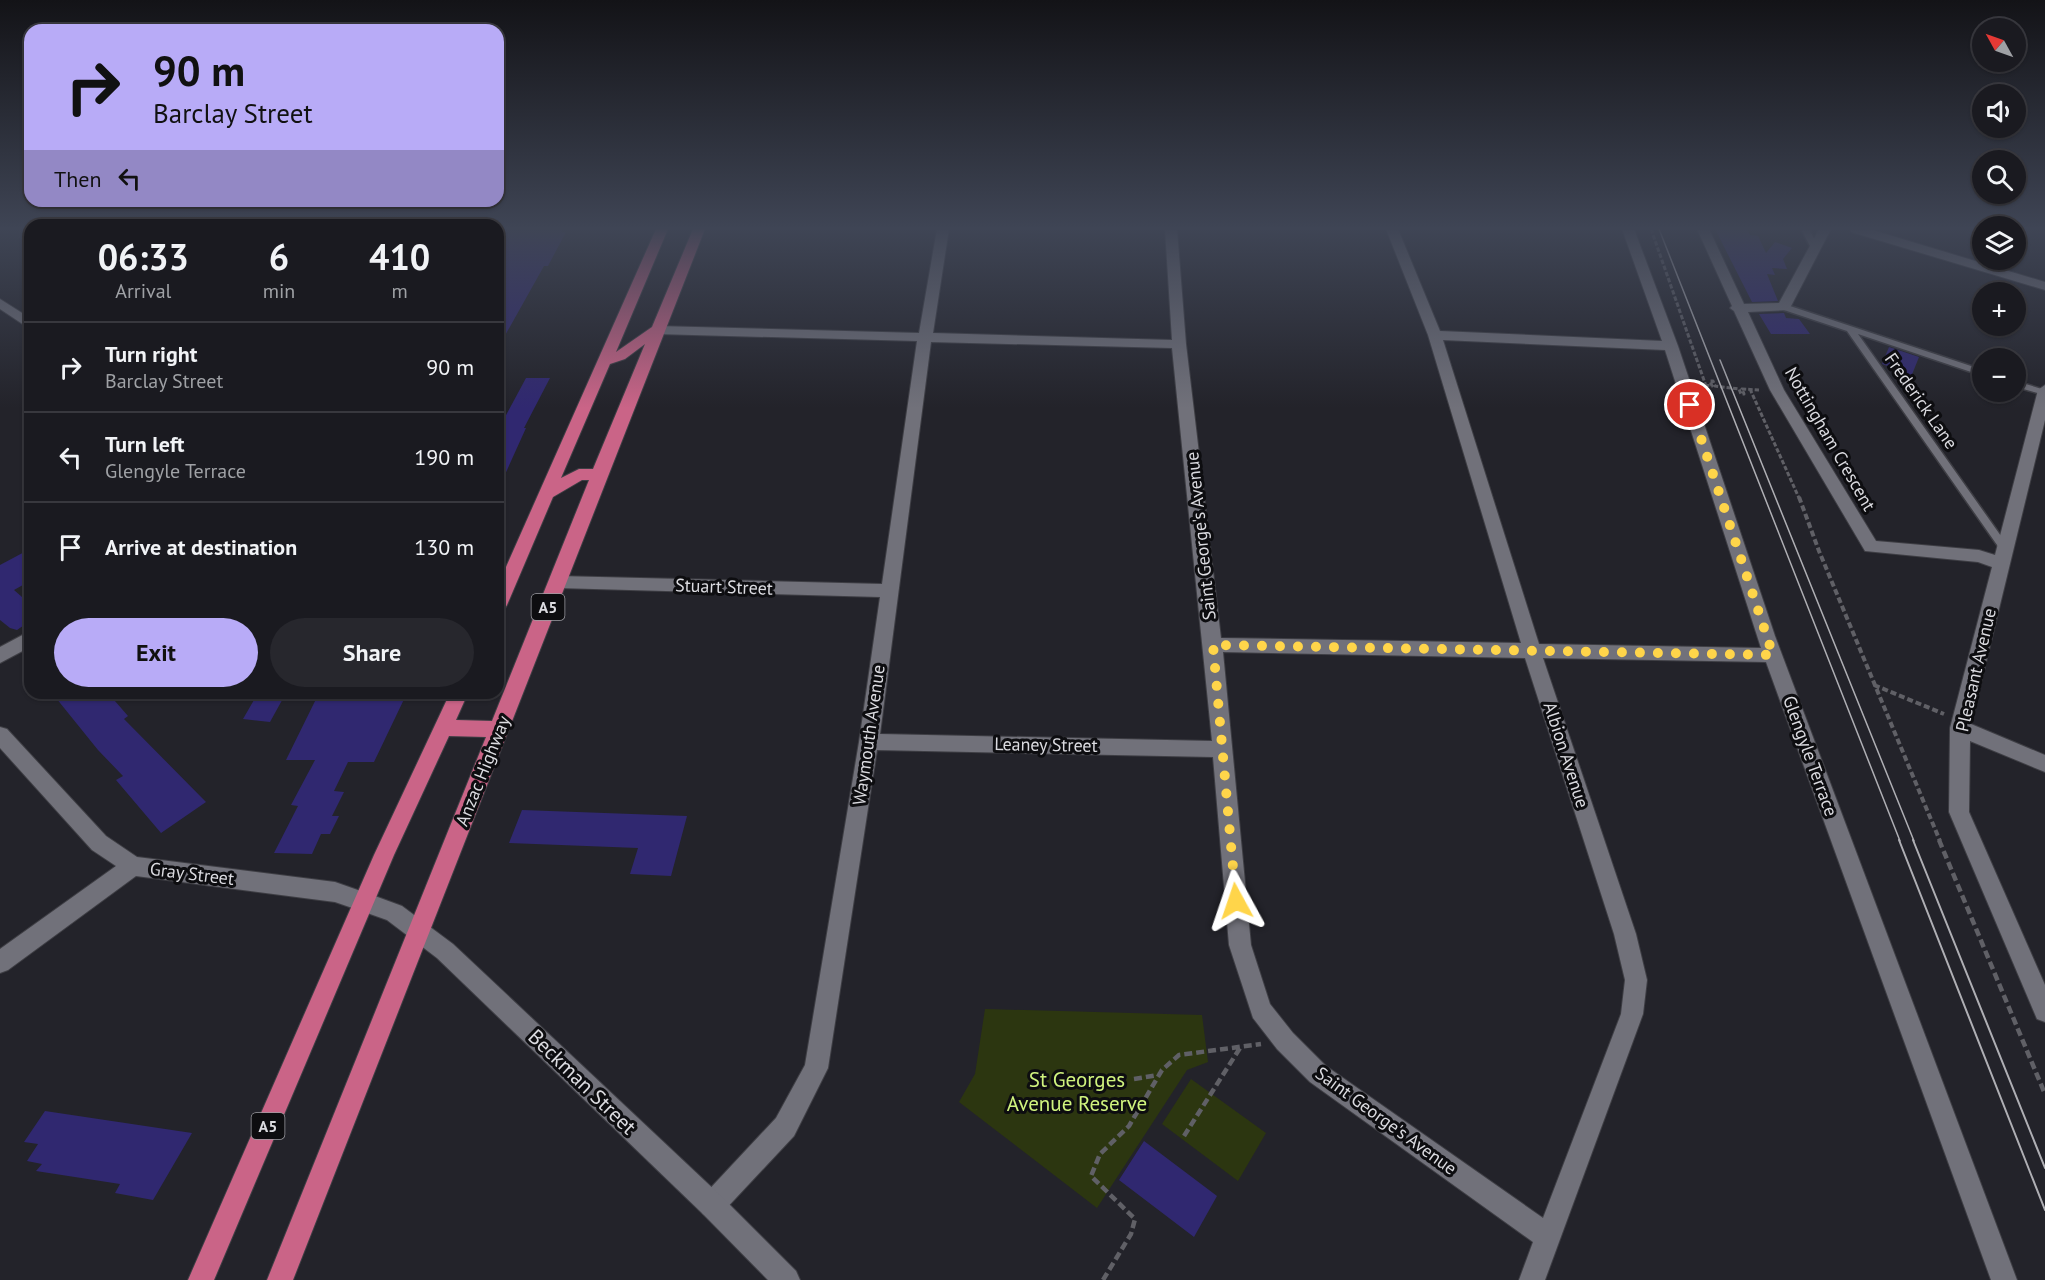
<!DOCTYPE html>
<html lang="en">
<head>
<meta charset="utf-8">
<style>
	:root { --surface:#1a1a20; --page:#27272d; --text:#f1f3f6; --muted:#9fa1a5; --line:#38383e; --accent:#b8abf7 }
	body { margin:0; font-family:"PT Sans",sans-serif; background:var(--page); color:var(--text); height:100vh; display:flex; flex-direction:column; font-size:22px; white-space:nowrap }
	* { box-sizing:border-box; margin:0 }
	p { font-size:20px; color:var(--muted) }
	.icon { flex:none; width:33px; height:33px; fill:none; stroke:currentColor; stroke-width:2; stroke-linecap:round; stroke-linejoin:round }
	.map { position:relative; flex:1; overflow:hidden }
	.drawer { position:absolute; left:24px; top:219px; width:480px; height:480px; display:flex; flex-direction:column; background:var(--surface); border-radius:18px; box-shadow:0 2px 4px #0004,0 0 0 2px var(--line) }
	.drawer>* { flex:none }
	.hud { position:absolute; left:24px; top:24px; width:480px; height:183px; border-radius:18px; box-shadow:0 2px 4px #0004,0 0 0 2px var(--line); background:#b8abf7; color:#111; overflow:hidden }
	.needle { width:39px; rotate:310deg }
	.buttons { position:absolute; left:1972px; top:18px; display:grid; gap:12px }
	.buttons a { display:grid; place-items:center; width:54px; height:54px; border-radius:50%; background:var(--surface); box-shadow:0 2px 4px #0004,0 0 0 2px var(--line); font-size:30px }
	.pin { position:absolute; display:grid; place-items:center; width:51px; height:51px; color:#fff; margin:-26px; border:3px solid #fff; border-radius:50%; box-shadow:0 2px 6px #0007 }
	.me { position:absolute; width:66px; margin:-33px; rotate:355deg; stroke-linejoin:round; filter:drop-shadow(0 0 4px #0008) }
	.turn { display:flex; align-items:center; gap:21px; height:126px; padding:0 30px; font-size:27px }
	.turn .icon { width:78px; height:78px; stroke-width:2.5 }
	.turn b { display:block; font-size:42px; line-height:51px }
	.then { display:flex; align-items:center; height:57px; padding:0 30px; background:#0003; gap:12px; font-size:22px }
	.eta { display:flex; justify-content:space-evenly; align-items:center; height:102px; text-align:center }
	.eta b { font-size:36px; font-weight:700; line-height:42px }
	.primary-button { display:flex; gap:12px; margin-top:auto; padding:12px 30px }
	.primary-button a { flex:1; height:69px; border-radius:36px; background:var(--accent); color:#111; font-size:24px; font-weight:700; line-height:69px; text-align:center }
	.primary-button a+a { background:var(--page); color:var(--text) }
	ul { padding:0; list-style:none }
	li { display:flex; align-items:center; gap:18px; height:90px; padding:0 30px; border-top:2px solid var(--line) }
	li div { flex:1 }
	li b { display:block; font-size:22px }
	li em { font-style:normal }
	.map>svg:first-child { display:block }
	.green { fill:#2c3610 }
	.building { fill:#302870 }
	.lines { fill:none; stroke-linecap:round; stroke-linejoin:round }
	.service-casing { stroke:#3e3e44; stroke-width:3 }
	.minor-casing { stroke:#3e3e44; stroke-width:2 }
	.tertiary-casing { stroke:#3e3e44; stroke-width:2 }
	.trunk-casing { stroke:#3e3e44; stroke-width:2 }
	.path-far2 { stroke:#606066; stroke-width:3; stroke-dasharray:4.5 2; stroke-linecap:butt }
	.path-far1 { stroke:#606066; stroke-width:4; stroke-dasharray:6 3; stroke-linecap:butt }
	.path { stroke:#606066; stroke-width:4.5; stroke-dasharray:8 4; stroke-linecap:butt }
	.service { fill:#71717a; fill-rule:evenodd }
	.minor { fill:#71717a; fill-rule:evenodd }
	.tertiary { fill:#71717a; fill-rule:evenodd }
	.trunk { fill:#ca6487; fill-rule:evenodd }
	.tram-far1 { stroke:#afafb4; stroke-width:1.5 }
	.tram { stroke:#afafb4; stroke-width:2 }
	.route { stroke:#ffd54a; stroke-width:10; stroke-dasharray:0 18 }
	.labels { text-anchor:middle; stroke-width:6; stroke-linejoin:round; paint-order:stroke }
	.shield { fill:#0d0d10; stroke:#9d9da2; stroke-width:1.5 }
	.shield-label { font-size:16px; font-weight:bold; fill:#dbdbe0 }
	.street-label { font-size:18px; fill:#dbdbe0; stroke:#0d0d10 }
	.near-park-label { font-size:21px; fill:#d0f37e; stroke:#0d0d10 }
	.near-street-label { font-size:21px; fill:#dbdbe0; stroke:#0d0d10 }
</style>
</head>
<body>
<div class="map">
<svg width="2045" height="1280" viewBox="0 0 2045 1280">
	<rect width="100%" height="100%" fill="#23232a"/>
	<path class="green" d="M985 1009 1202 1015 1208 1062 1187 1070 1097 1208 959 1102 975 1074Z
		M1191 1079 1266 1133 1238 1181 1162 1124Z"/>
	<path class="building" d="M498 229H563L561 232H566L548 266H544L498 348Z
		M1715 229H1747L1750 235 1758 236 1766 253 1775 242 1792 248 1783 259 1787 269 1772 268 1775 275 1767 274 1778 301 1752 302Z
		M1784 313 1786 318 1799 319 1810 334H1771L1759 314Z
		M1889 347 1919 357 1909 382 1894 376 1896 369 1882 364Z
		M526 378H550L524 428H526L498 490V430Z
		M30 549V581L14 590 30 604V621L17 630 10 628 0 620V565Z
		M52 693H108L128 716 124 719 206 802 161 833 116 780 123 776 98 750Z
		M258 693H286L270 722 243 719Z
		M319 693H407L374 762H348L334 791 344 792 332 816H339L330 834H321L312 854 274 853 298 806 291 805 315 760H286Z
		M522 810 687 816 671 876 630 874 638 848 509 843Z
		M45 1111 192 1133 153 1200 115 1193 120 1184 36 1171 42 1164 27 1161 38 1144 24 1142Z
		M1144 1141 1217 1196 1194 1237 1119 1180Z"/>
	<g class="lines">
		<defs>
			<path id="service" d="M1801 229H1809L1819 248 1818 250H1812Z
				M1781 305H1787L1983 370V376L1858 334 2008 546 2010 549 2008 552H2002L1847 331 1781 309Z
				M2016 381 2045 390V395L2016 387Z"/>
			<path id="minor" d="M937 229H949L933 333 1172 340 1165 229H1177L1186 344 1221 638 1521 643 1428 335 1386 229H1398L1440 331 1662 341 1622 229H1634L1678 346 1775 636 2017 1280H1991L1766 662 1543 658 1636 934 1647 980 1643 1014 1545 1280H1519L1533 1242 1310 1082 1277 1049 1253 1018 1229 945 1213 757 877 750 828 1068 794 1136 721 1214 712 1218 703 1214 699 1205 703 1196 776 1118 805 1065 859 742 880 597 558 588 552 587 549 582 552 577 558 576 882 584 917 341 657 334 650 330 657 326 919 333ZM1443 340 1665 350 1761 648 1539 644ZM931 342 1172 348 1212 741 880 734ZM1223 652 1525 658 1614 934 1625 980 1621 1014 1543 1218 1326 1066 1293 1033 1270 1004 1251 945Z
				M1697 229H1709L1744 304 1779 303 1819 229H1831L1789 310 1748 312 1784 390 1876 541 1979 550 1995 555 2038 390 2045 385V420L1971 724 2045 755V772L1970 741 1969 812 2045 985V1022L2037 1019 1949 812 1950 728 1992 567 1978 562 1865 551 1770 390 1734 311 1730 308 1732 306Z
				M1849 229H1869L2045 282V290L1851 232Z
				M0 299 30 318V329L0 309Z
				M30 631V647L0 663V647Z
				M0 727 7 729 106 836 137 857 335 882 372 895 375 902 372 909 364 912 335 902 136 876 8 970 0 973V949L116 866 92 850 0 748Z"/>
			<path id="tertiary" d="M364 892 402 906 453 944 721 1196 796 1271 800 1280H768L703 1214 437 958 387 920 356 909 353 902 356 895Z"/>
			<path id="trunk" d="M656 229H668L616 352 652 327 693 229H705L293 1280H267L486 737 449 736 394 855 214 1280H188L374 855 450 693H468L456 720 492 721 589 480H582L553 497 507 605 504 610 498 612V585ZM645 344 593 469H579L561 478 610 364 625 359Z"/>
		</defs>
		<use href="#service" class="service-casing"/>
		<use href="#minor" class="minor-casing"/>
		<use href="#tertiary" class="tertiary-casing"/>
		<use href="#trunk" class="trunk-casing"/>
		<path class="path-far2" d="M1651 229 1706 386
			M1705 385 1712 386 1710 381H1713L1715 386 1739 389 1741 394H1744L1742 389 1759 390
			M1750 389 1799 498"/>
		<path class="path-far1" d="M1799 497 1819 551 1940 841
			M1874 685 1944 714"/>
		<path class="path" d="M1939 840 2045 1094
			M1134 1079 1158 1075
			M1184 1136 1240 1048
			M1103 1280 1131 1234 1135 1219 1091 1176 1100 1154 1129 1126 1162 1070 1179 1055 1261 1044"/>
		<use href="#service" class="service"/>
		<use href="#minor" class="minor"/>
		<use href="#tertiary" class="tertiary"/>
		<use href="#trunk" class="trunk"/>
		<path class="tram-far1" d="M1659 229 1900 841
			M1720 360 1914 841"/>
		<path class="tram" d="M1899 840 2045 1210
			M1913 840 2045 1168"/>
	</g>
	<linearGradient id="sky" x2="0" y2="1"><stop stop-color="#131317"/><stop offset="0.56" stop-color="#3f4555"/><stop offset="1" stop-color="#3f4555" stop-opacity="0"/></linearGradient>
	<rect width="2045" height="408" fill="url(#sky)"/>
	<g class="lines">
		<path class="route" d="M1236 901 1213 645 1773 655 1690 405"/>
	</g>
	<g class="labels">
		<g class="shield">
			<rect x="531.5" y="594" width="33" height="26" rx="4.5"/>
			<rect x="251.5" y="1113" width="33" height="26" rx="4.5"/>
		</g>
		<g class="shield-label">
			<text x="548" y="613">A5</text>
			<text x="268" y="1132">A5</text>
		</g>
		<g class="street-label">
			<text transform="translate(1921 401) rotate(55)" y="6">Frederick Lane</text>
			<text transform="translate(1830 439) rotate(60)" y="6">Nottingham Crescent</text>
			<text transform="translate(1201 536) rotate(-96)" y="6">Saint George's Avenue</text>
			<text transform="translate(724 587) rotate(2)" y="6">Stuart Street</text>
			<text transform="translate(1976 670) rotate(-77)" y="6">Pleasant Avenue</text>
			<text transform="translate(869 735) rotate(-82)" y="6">Waymouth Avenue</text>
			<text transform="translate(1046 745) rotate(1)" y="6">Leaney Street</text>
			<text transform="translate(1566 755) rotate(72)" y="6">Albion Avenue</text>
			<text transform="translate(1810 756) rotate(70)" y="6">Glengyle Terrace</text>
			<text transform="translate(483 771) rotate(-68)" y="6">Anzac Highway</text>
			<text transform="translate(192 874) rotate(7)" y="6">Gray Street</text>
			<text transform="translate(1386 1121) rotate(36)" y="6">Saint George's Avenue</text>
		</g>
		<g class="near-park-label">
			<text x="1077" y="1087">St Georges<tspan x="1077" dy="24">Avenue Reserve</tspan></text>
		</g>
		<g class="near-street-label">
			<text transform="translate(582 1082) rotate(44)" y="7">Beckman Street</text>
		</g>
	</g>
</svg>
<div class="buttons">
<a><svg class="needle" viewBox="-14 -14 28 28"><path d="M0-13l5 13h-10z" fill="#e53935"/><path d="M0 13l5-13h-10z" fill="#9fa1a5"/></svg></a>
<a><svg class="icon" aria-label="sound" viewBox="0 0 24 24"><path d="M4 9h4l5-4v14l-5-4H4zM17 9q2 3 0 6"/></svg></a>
<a><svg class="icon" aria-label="search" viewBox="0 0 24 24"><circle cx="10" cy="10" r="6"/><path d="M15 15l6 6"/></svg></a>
<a><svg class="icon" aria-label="layers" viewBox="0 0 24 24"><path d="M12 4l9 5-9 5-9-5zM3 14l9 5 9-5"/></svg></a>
<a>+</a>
<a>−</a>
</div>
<div class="pin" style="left:1690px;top:405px;background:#d93025"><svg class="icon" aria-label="arrive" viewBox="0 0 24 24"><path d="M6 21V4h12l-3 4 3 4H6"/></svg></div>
<svg class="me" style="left:1236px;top:901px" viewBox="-20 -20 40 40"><path d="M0-17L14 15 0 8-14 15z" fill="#ffd54a" stroke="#fff" stroke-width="4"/></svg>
<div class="hud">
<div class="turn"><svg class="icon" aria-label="right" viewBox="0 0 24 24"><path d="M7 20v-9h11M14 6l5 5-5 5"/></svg><div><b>90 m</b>Barclay Street</div></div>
<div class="then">Then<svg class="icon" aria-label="left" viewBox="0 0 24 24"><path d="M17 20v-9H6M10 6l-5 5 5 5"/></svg></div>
</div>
<section class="drawer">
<div class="eta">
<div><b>06:33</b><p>Arrival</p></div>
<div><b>6</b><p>min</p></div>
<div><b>410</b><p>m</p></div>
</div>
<ul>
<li><svg class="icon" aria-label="right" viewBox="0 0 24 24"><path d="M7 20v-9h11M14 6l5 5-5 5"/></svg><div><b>Turn right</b><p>Barclay Street</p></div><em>90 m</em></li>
<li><svg class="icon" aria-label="left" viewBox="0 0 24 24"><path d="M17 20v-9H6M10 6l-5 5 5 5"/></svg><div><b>Turn left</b><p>Glengyle Terrace</p></div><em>190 m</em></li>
<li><svg class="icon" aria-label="arrive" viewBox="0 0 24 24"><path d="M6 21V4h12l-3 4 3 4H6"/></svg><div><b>Arrive at destination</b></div><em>130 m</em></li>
</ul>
<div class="primary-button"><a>Exit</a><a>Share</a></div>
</section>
</div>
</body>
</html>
